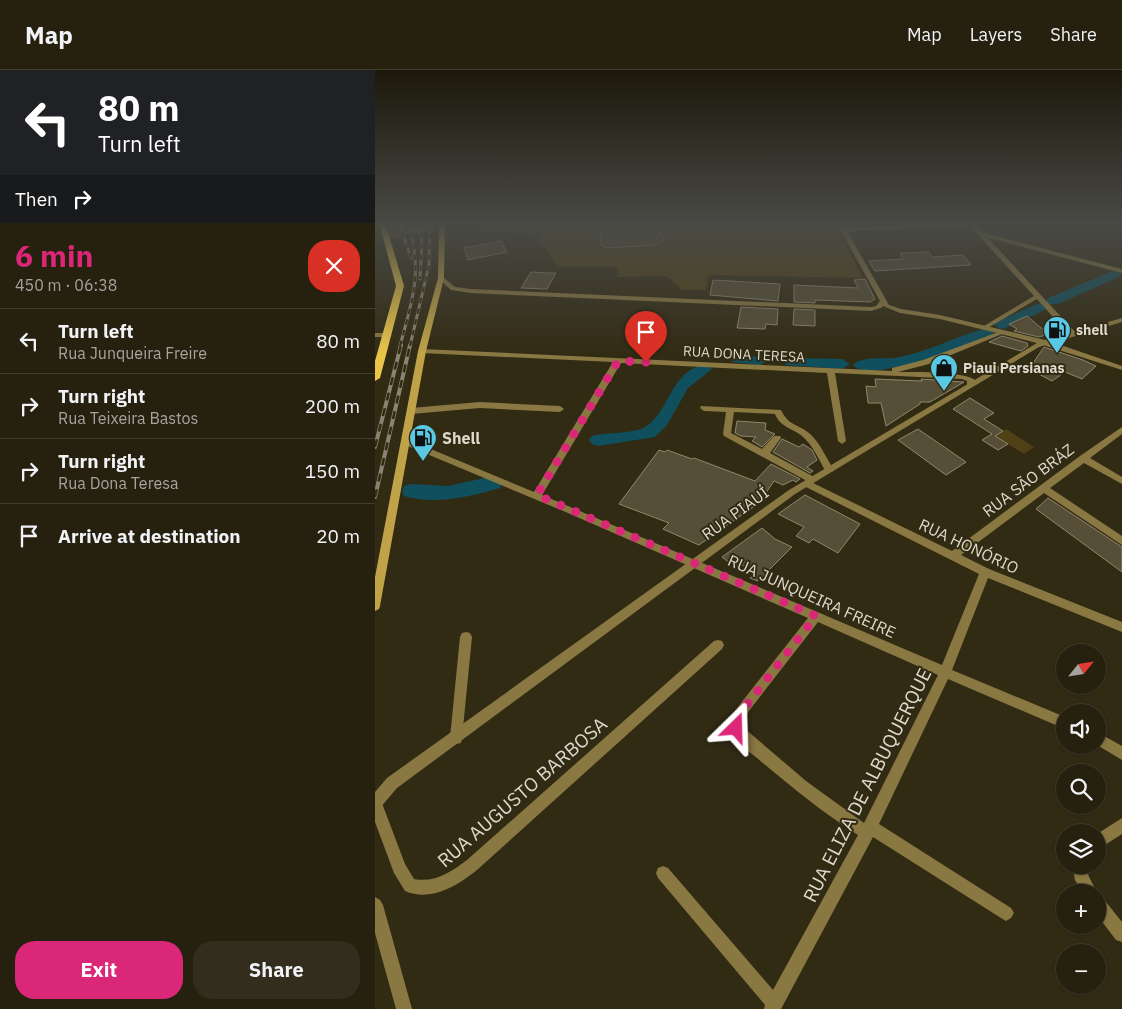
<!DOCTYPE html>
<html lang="en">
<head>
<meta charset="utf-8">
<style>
	:root { --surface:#26200f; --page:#322d1d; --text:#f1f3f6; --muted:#a4a39e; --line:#423e2f; --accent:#db2777 }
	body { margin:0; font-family:"IBM Plex Sans",sans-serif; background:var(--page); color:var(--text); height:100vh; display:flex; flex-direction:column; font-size:19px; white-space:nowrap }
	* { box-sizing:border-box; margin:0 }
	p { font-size:16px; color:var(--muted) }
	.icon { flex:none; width:28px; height:28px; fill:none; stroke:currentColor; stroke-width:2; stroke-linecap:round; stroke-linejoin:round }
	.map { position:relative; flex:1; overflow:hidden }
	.details { display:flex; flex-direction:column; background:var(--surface); width:375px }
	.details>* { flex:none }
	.banner { background:#202124; color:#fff; overflow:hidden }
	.needle { width:32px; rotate:60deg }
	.controls { position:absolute; left:681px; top:574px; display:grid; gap:10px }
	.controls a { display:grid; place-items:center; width:50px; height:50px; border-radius:50%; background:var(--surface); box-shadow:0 1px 4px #0004,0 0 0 1px var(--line); font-size:25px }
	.pin { position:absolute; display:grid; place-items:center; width:42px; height:42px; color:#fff; margin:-51px -21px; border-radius:50% 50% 50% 0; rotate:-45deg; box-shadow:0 0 5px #0007 }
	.pin .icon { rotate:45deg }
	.me { position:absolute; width:55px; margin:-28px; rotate:22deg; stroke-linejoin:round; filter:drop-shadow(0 0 4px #0008) }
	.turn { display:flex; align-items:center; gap:18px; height:105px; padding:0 15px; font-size:22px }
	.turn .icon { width:65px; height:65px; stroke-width:2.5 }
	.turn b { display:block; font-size:35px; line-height:42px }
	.then { display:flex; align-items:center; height:48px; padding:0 15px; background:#0003; gap:10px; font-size:19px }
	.round { display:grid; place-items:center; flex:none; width:52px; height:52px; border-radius:20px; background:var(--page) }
	.head { display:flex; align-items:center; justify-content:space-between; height:85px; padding:0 15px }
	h1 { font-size:30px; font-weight:700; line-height:38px; color:var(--accent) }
	.action { display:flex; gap:10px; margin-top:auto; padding:10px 15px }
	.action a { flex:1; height:58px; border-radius:20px; background:var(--accent); color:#fff; font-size:20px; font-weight:700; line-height:58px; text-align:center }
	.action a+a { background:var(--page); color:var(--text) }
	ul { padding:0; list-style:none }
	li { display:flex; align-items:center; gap:15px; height:65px; padding:0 15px; border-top:1px solid var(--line) }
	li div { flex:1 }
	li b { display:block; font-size:19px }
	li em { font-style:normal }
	header { display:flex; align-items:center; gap:30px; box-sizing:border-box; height:70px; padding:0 25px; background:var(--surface); border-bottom:1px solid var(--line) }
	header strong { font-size:24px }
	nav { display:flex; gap:28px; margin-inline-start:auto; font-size:18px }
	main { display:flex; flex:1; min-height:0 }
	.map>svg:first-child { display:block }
	.green { fill:#4f4115 }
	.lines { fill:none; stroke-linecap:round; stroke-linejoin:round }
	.river { fill:#0f4f5e; fill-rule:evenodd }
	.building { fill:#564e36; stroke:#8f876d }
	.minor { fill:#8a7843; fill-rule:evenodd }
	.tertiary { fill:#8a7843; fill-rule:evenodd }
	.secondary { fill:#c0a349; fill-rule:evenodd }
	.primary { fill:#eac54a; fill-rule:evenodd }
	.rail-far1-casing { stroke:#8a8472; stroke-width:3 }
	.rail-casing { stroke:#8a8472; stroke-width:4 }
	.rail-far1 { stroke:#322b14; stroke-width:2; stroke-dasharray:5.5; stroke-linecap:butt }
	.rail { stroke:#322b14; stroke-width:2.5; stroke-dasharray:8; stroke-linecap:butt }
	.route { stroke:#db2777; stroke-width:9; stroke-dasharray:0 16.2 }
	.labels { text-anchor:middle; stroke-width:4; stroke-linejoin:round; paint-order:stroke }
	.far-poi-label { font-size:14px; font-weight:bold; fill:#ddd8cb; stroke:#322b14; text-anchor:start }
	.far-street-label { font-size:14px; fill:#ddd8cb; stroke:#322b14 }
	.poi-label { font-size:16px; font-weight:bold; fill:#ddd8cb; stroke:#322b14; text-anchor:start }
	.street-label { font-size:16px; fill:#ddd8cb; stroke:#322b14 }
	.near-street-label { font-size:19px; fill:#ddd8cb; stroke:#322b14 }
</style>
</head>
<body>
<header>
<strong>Map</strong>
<nav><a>Map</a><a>Layers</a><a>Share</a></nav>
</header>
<main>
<section class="details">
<div class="banner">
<div class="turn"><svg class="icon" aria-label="left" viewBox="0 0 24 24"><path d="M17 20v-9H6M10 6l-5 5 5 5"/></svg><div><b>80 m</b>Turn left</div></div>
<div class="then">Then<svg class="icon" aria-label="right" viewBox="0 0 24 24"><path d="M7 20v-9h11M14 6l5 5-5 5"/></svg></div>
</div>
<div class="head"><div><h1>6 min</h1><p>450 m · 06:38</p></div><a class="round" style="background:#d93025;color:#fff"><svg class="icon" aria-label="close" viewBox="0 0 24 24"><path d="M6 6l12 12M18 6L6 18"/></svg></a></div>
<ul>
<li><svg class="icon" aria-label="left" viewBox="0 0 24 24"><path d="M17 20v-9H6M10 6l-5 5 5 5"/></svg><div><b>Turn left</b><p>Rua Junqueira Freire</p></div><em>80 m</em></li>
<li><svg class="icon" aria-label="right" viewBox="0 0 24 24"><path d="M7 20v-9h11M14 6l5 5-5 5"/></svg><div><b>Turn right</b><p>Rua Teixeira Bastos</p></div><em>200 m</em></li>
<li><svg class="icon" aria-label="right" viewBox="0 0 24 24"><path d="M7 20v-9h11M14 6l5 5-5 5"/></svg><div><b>Turn right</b><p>Rua Dona Teresa</p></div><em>150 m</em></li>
<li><svg class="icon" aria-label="arrive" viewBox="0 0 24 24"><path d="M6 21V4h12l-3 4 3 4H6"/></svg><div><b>Arrive at destination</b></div><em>20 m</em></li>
</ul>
<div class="action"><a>Exit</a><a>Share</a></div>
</section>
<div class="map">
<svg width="747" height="939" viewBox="0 0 747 939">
	<rect width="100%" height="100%" fill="#322b14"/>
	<path class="green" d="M110 152H458L488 208 334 205 331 220H307L292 206 241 207 243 200 238 197H183L161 164 113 160Z
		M631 359 659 377 649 384 620 366Z"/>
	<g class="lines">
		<path class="river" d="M740 200 746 204 744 207 683 234H673L671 231 673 228Z
			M667 232 672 233 674 236 672 239 631 258 626 259 619 255 621 252Z
			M612 258 619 262 617 265C597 274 493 315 478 295 485 286 509 289 519 288 552 283 580 266 612 258Z
			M363 285 385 287 392 291 385 295 358 292 356 289 358 286Z
			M416 288 467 289 475 294 467 299 411 295 409 292Z
			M329 294 337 299 313 318 292 355 280 367 223 376 217 374 214 370 217 366C231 362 259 364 270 357 295 342 294 303 329 294Z
			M118 406 125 408 127 413 125 418C95 427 60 435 29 426L27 421 29 416 36 414 73 416Z"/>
	</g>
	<path class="building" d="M12 152H62V158L16 167Z
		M176 152H280L289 170 280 175 232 178 225 175 226 161 176 159Z
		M126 171 132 182 93 190 89 178Z
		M554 182 557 187 588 185 596 195 500 201 494 191 528 189 525 183Z
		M156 202 174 203H181L172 219 146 218Z
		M490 209 500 229 495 232 440 230V233L419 232V215L483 218 479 210Z
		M338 210 405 214 403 231 335 225Z
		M366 237 403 239 402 255 391 254 390 259 362 258Z
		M419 239 440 240V256L418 255Z
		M652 246 665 257 674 264 664 267 639 261 642 259 634 254Z
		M627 266 652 273 653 276 646 281 614 272Z
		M669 277 708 290 721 296 707 309 690 302 677 311 654 299Z
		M500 309 547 311 546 309 589 312 555 332H545V334L511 356 506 333H493L491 316 501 317Z
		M595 328 619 343 609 349 628 361 620 366 633 374 623 380 607 370 617 364 578 339Z
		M362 351 391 353 390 360 400 364 387 377 377 371 381 367 366 366 360 363Z
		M543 359 591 392 571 405 523 370Z
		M407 369 424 377 428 374 437 380 442 390 432 397 438 401 435 403 398 382Z
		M284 380 290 382 292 380 317 389 319 388 380 411 396 394 425 409 421 412 418 410 408 415 399 411 384 433 324 475 288 459 294 453 244 434Z
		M430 425 485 454 463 483 438 469 434 473 421 466 429 457 403 444Z
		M673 428 747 477V502L661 439Z
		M387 458 400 469 417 477 383 511 375 508 379 504 366 494 361 498 347 487Z"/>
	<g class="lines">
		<path class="minor" d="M582 152H598L609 163 747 199V203L613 168 702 264 695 266 662 229 611 259 609 258V256L659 226 594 155 469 162 466 160 469 158Z
			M626 261 632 262 554 294 523 302C540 302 588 301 600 310L598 316H592V311L587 309 460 303 471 371 467 374 463 371 452 303 246 293 167 425 567 595 604 504 429 416 427 414 432 411 349 366 348 364 351 342 329 341 325 338 326 336 406 340C414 356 421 353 434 363 445 372 451 388 459 400L457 402H451C444 390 438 375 427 366 417 358 405 357 400 344L359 342 356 363 387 379 399 366H405L406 368 395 383 441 408 443 410 438 413 577 481 705 386 747 357V364L715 388 747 407V414L709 393 675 418 747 466V475L669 423 586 485 614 499 747 552V562L613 508 577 600 690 647V659L573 609 504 754 636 838 639 843 636 848 631 851 626 848 498 767 406 939H389L390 935 283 808 281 803 283 798 288 796 293 798 398 920 483 765C447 742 414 715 382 688 375 682 363 675 359 667 354 656 356 648 362 638L433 548 193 443 28 374 27 372 28 370H34L159 422 238 292 47 283 43 281 47 279 517 301V298L548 290ZM443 552 563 605 489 753 431 711 369 658 368 653 370 646Z
			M0 263H13L17 265 13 267H0Z
			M665 270H671L747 296V300L665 274Z
			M105 332 185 336 189 339 185 342 105 338 36 344 32 341 36 338Z
			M91 562 95 563 97 567 87 668 86 673 81 674 76 673 75 668 85 567 87 563Z
			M343 570 347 571 349 575 347 579 102 800C82 816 56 832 30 821L19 803 0 752V726L5 728 30 794 39 809C60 813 76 802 92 790L339 571Z
			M722 662 747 676V690L722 675Z
			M747 748V764L722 780V764Z
			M697 795H711L714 807 722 822H707L700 810Z
			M722 825 727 827 747 852V872L741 870 722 845Z"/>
		<path class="tertiary" d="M461 152H467L514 235 526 239 565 245 670 270 747 248V252L664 277 420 424 22 718 5 738 0 740V722L12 708 414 420 662 273 565 249 525 243 508 236 506 238 496 241 96 223 76 220 64 209V207H68L80 217 96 219 496 237 501 236 505 231Z
			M0 827 5 830 8 835 37 939H21L0 863Z"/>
		<path class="secondary" d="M64 152H70L69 208 51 281 5 536 4 539 0 541V507L43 281 63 208Z"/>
		<path class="primary" d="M4 152H10L29 216 5 308 0 311V291L21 216Z"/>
		<defs>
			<path id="rail-far1" d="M24 152 36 188
				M42 152 47 172 45 209
				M25 276C38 227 48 203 33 152
				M35 276 54 195 55 152"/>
			<path id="rail" d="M0 377 26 275
				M0 427 35 275"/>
		</defs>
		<use href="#rail-far1" class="rail-far1-casing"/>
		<use href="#rail" class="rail-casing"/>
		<use href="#rail-far1" class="rail-far1"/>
		<use href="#rail" class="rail"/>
	</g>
	<linearGradient id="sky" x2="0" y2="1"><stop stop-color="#1c180b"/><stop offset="0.54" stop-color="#494a45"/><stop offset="1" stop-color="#494a45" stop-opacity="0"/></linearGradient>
	<rect width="747" height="284" fill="url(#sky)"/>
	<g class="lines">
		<path class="route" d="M271 292 243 291 162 425 441 546 366 642 361 652V658"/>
	</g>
	<defs>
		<symbol id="fuel-pin" viewBox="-11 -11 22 30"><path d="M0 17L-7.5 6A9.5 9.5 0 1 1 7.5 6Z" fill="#59c8e5" stroke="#322b14"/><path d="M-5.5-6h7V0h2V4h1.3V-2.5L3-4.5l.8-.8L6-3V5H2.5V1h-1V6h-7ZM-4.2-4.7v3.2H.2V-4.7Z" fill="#111"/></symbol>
		<symbol id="shop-pin" viewBox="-11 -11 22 30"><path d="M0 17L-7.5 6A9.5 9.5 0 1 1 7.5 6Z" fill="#59c8e5" stroke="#322b14"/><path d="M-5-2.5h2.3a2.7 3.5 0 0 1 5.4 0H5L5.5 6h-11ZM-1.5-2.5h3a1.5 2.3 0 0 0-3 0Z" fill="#111"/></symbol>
	</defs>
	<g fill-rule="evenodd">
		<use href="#fuel-pin" x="666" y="244" width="32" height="43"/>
		<use href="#shop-pin" x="553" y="282" width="32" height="43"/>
		<use href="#fuel-pin" x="32" y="352" width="32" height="43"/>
	</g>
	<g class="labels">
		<g class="far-poi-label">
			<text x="701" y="265">shell</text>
			<text x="588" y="303">Piaui Persianas</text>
		</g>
		<g class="far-street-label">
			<text transform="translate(369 284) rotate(3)" y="5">RUA DONA TERESA</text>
		</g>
		<g class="poi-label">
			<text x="67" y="374">Shell</text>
		</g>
		<g class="street-label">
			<text transform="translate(653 410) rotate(-37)" y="6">RUA SÃO BRÁZ</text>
			<text transform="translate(360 443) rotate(-36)" y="6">RUA PIAUÍ</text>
			<text transform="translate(594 476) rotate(25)" y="6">RUA HONÓRIO</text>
			<text transform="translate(437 526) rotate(24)" y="6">RUA JUNQUEIRA FREIRE</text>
		</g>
		<g class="near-street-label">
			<text transform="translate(492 715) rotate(-63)" y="7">RUA ELIZA DE ALBUQUERQUE</text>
			<text transform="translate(147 722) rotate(-41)" y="7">RUA AUGUSTO BARBOSA</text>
		</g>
	</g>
</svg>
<div class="controls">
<a><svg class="needle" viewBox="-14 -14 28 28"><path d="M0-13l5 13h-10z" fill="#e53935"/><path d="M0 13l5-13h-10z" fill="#a4a39e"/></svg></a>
<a><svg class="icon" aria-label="sound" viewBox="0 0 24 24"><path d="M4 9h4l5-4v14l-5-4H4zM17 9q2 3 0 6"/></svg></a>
<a><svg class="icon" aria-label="search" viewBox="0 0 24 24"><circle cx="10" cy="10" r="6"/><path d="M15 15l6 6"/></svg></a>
<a><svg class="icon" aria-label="layers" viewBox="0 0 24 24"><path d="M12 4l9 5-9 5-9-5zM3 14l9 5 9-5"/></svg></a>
<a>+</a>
<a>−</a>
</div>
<div class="pin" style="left:271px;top:292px;background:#d93025"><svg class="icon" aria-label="arrive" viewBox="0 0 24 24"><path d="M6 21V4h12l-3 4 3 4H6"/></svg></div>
<svg class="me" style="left:361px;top:658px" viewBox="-20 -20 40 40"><path d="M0-17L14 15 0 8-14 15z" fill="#db2777" stroke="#fff" stroke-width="4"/></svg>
</div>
</main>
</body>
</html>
